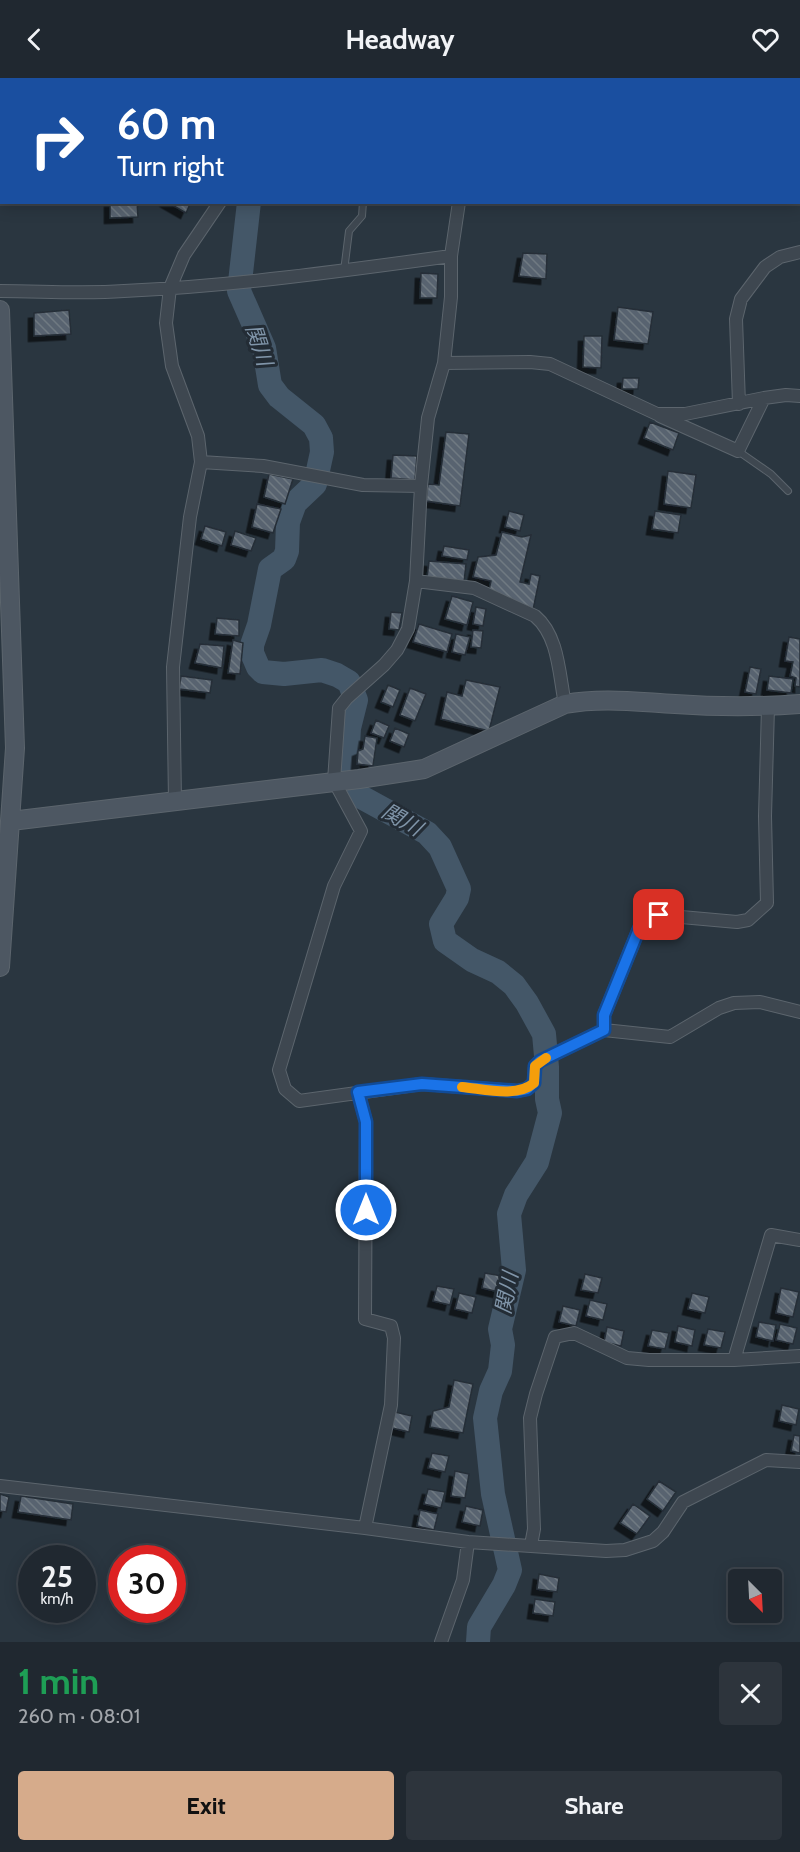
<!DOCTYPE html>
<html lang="en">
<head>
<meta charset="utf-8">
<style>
	:root { --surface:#202830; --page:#2d343c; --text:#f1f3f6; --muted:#a2a6ab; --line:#3d444c; --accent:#d6ab8b }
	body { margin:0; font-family:Cabin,"Noto Sans JP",sans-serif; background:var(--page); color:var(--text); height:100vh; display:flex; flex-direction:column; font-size:22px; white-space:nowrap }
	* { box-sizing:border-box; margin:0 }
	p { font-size:20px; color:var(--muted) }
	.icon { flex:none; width:33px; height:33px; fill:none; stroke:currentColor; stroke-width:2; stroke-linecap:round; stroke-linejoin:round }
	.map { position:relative; height:1564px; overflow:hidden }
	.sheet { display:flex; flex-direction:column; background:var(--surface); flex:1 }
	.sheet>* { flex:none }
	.guide { position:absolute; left:0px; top:0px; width:801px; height:126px; box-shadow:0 3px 15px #0003,0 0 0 2px var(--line); background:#1a4fa0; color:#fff; overflow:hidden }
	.needle { width:39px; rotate:156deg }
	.controls { position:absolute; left:728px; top:1491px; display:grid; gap:12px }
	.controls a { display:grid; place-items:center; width:54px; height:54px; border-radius:6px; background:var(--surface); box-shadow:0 3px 15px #0003,0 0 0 2px var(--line); font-size:30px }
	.speed { position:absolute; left:18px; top:1467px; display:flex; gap:12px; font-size:30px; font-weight:700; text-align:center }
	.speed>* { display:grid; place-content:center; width:78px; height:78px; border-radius:50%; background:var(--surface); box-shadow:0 3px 15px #0003,0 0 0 2px var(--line); line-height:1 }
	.speed small { font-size:15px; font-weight:400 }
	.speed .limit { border:9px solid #d22; background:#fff; color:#111 }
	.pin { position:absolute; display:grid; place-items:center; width:51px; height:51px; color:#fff; margin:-26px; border-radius:12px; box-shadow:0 3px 9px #0006 }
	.me { position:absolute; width:66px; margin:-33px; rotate:0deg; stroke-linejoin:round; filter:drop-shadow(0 0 4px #0008) }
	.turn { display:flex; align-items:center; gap:21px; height:126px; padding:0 18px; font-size:27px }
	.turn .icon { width:78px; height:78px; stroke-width:2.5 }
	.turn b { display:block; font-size:42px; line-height:51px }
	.round { display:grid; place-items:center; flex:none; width:63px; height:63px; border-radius:6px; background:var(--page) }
	.head { display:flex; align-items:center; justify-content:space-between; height:102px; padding:0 18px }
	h1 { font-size:36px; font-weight:700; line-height:45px; color:#1e9e55 }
	.action { display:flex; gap:12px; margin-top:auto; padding:12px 18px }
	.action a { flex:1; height:69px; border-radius:6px; background:var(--accent); color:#111; font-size:24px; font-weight:700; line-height:69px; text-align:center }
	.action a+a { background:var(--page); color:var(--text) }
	header { display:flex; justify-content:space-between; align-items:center; height:78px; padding:0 18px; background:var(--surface); font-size:27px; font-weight:700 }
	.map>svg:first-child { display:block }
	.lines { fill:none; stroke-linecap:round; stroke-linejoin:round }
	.river { stroke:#445768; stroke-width:24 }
	.building { fill:url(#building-back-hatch); stroke:#252e37; stroke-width:1.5; filter:url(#shadow) }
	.lane-casing { stroke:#5c656d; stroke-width:8 }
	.street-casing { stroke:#5c656d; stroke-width:14 }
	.secondary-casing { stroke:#5c656d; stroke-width:20 }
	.lane { stroke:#3e4750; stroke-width:6 }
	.street { stroke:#3e4750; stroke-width:12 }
	.secondary { stroke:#4d5762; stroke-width:18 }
	.route-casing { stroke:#114b97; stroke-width:15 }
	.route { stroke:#1a73e8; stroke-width:10 }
	.slow { stroke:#f59e0b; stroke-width:10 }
	.labels { text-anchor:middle; stroke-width:6; stroke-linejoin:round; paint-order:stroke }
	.water-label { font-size:21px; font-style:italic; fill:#8095a9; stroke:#232c35 }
</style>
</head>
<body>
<header><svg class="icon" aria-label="back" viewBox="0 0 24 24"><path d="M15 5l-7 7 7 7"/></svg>Headway<svg class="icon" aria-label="heart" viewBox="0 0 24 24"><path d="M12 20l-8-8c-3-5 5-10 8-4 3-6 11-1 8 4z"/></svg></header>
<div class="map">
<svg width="800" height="1564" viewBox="0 0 800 1564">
	<defs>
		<pattern id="building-back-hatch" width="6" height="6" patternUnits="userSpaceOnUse" patternTransform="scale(1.5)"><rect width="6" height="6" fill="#59646f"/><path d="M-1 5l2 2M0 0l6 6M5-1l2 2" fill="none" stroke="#6f7982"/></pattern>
		<filter id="shadow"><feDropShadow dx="-5.5" dy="5.5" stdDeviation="0" flood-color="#0009"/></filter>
	</defs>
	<rect width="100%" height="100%" fill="#2a3640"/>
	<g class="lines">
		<path class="river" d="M308 2 309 0
			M249 124 239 213 264 270 270 307 279 319 314 347 321 360 322 374 315 406 295 425 288 444 287 473 284 481 270 491 259 547 252 567V575L258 589 263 594 284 596 322 592 337 597 349 604 356 622 349 650 347 686 352 714 427 755 440 769 459 811 457 820 441 846 445 863 472 882 498 894 514 907 527 925 544 956 547 989V1021L550 1035 537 1084 516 1117 509 1136 514 1192 500 1251 503 1267 500 1293 491 1313 485 1340 493 1416 510 1492 504 1507 479 1549 478 1564"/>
	</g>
	<path class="building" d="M110 124H137L138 139 110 140Z
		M167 124H191L186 135Z
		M523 175 547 176 546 201 519 198Z
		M421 195 438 196 437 220H420Z
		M618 229 653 234 648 266 614 262Z
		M69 232 71 256 34 258V235Z
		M584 258H602L601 290 583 289Z
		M623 300H639L638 311H622Z
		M650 344 679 355 673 372 644 360Z
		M446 354 469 356 460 428 426 423 428 406 439 407Z
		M393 377 417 378 415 402 391 400Z
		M668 393 696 397 691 430 664 426Z
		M269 396 293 401 285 426 264 419Z
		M257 426 281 431 273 455 252 449Z
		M509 433 524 437 520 453 505 449Z
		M655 433 681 437 678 455 652 451Z
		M205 448 226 454 222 468 201 461Z
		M235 453 256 460 251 473 231 467Z
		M502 454 522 459 531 457 520 504 529 506 531 496 540 498 533 532 489 512 491 503 473 499 478 479 496 477Z
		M444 468 469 472 467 482 442 478Z
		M429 483 466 486 464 504 427 500Z
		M452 518 473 524 467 547 445 541Z
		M476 529 486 531 483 548 473 546Z
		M391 534 402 535 399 552 389 551Z
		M217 540 239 542V558L215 556Z
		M419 546 452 556 447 574 413 564Z
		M473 552 483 553 481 570 471 569Z
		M456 556 470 559 465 577 452 574Z
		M789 559 800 561V609L795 608 796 600 790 598 793 584 785 583Z
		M233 562 243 565 240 596 228 595Z
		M200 566 224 568 222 590 195 585Z
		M750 589 761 591 756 616 745 614Z
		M181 598 212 602 210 615 179 611Z
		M769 598 793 601 791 615 767 612Z
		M466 602 500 609 489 653 441 641 447 614 462 618Z
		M388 607 400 612 393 629 381 624Z
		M410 610 426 616 415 643 400 637Z
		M376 642 389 648 384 660 371 655Z
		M395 650 409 656 404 669 390 663Z
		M365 658 377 660 373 688 357 686 358 673 363 671Z
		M485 1195 502 1198 499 1214 482 1210Z
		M585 1196 602 1200 598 1215 581 1212Z
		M437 1208 454 1211 450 1227 433 1223Z
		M781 1210 799 1214 793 1239 776 1235Z
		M459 1215 476 1219 472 1235 455 1231Z
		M692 1215 709 1219 705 1235 688 1231Z
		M590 1222 607 1226 603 1242 586 1238Z
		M563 1228 580 1232 576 1248 559 1244Z
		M759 1244 776 1247 773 1263 756 1259Z
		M780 1246 797 1250 793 1266 776 1262Z
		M678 1248 695 1252 692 1268 675 1264Z
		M607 1249 624 1253 621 1268 604 1264Z
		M708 1251 725 1254 721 1270 704 1267Z
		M652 1252 669 1255 665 1271 648 1268Z
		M454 1302 473 1306 463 1355 430 1349 433 1333 449 1329Z
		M782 1327 799 1331 796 1347 779 1343Z
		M395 1334 412 1338 409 1354 392 1350Z
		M794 1357 800 1358V1375L791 1373Z
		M432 1375 449 1378 445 1394 428 1390Z
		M455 1393 469 1396 465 1420 451 1418Z
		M659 1403 676 1414 663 1433 647 1421Z
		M428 1411 445 1414 441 1430 424 1426Z
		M0 1416 9 1419 6 1434 0 1433Z
		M21 1418 73 1426 71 1442 18 1434Z
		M633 1426 650 1438 637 1456 620 1445Z
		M466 1428 483 1432 480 1448 462 1444Z
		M420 1432 438 1436 434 1452 417 1448Z
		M539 1496 559 1500 557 1514 537 1511Z
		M535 1521 555 1524 553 1538 533 1535Z"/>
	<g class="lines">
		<defs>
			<path id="lane" d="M409 2V0
				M344 193 349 153 362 138 363 124
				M738 373 771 396 788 413"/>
			<path id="street" d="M458 0V2
				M619 0 624 2
				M243 2V0
				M638 2 658 0
				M0 13H2
				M459 124 451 178V219L444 285 428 340 421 408 416 503 408 551 397 572 384 587 347 620 339 630 334 703 361 753 334 808 279 992 285 1011 299 1023 422 1006 517 1013 527 1011 534 1005 535 988 540 983 604 952 670 959 719 930 734 925 760 924 800 934
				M0 213C41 213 83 216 124 213 233 208 342 193 451 178
				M444 285 530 284 550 286 657 336H685L764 320 786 317 800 318
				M739 326 736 241 741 221 765 189 780 179 800 174
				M660 338 738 373 764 320
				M201 384 263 388 363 407 421 408
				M416 503 474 510 535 538C559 558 559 597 565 626
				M175 723 173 589 190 439 201 384 198 358 172 288 166 245 170 210 184 177 220 124
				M604 952V937L639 851 649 843 659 837 737 844 748 842 767 825 765 738 768 629
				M358 1014 366 1044 365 1241 391 1248 394 1260 391 1327 365 1450
				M734 1282 771 1157 800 1162
				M0 1408 365 1450 468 1464 606 1473 625 1472 653 1463 663 1454 683 1424 766 1382 800 1384
				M531 1467 534 1451 530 1340 536 1316 555 1259 574 1255 627 1280 649 1282H734L800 1278
				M441 1564 463 1502 468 1464"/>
			<path id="secondary" d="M0 232 15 670 0 889
				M11 743 359 701 424 691 565 626C602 619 638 624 675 626 717 629 759 629 800 626"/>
		</defs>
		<use href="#lane" class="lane-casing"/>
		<use href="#street" class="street-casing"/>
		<use href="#secondary" class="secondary-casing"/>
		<use href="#lane" class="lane"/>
		<use href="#street" class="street"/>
		<use href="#secondary" class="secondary"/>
	</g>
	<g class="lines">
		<defs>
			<path id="route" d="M366 1132V1044L358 1014 422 1006 517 1013 527 1011 534 1005 535 988 540 983 604 952V937L639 851 659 837"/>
		</defs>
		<use href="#route" class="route-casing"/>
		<use href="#route" class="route"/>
		<path class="slow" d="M462 1009C484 1011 517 1020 534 1005L535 988 546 980"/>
	</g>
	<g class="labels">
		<g class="water-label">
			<text transform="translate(259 267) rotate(72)" y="7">関川</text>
			<text transform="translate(402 742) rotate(30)" y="7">関川</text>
			<text transform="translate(507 1215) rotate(-79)" y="7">関川</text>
		</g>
	</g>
</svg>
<div class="controls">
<a><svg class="needle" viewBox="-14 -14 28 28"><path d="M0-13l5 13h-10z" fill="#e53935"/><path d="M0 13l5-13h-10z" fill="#a2a6ab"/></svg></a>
</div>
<div class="speed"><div>25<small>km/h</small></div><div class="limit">30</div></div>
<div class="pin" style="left:659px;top:837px;background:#d93025"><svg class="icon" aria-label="arrive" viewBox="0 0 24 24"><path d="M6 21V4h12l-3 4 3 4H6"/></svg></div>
<svg class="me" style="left:366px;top:1132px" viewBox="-20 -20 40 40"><circle r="17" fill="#1a73e8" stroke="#fff" stroke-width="3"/><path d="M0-11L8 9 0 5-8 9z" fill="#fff"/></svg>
<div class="guide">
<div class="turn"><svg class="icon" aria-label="right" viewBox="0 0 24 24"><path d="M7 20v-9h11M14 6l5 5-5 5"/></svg><div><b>60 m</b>Turn right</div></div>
</div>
</div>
<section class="sheet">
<div class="head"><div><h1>1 min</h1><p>260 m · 08:01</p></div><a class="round"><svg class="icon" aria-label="close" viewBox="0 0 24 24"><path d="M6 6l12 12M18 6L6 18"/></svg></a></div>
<div class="action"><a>Exit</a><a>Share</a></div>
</section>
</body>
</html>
